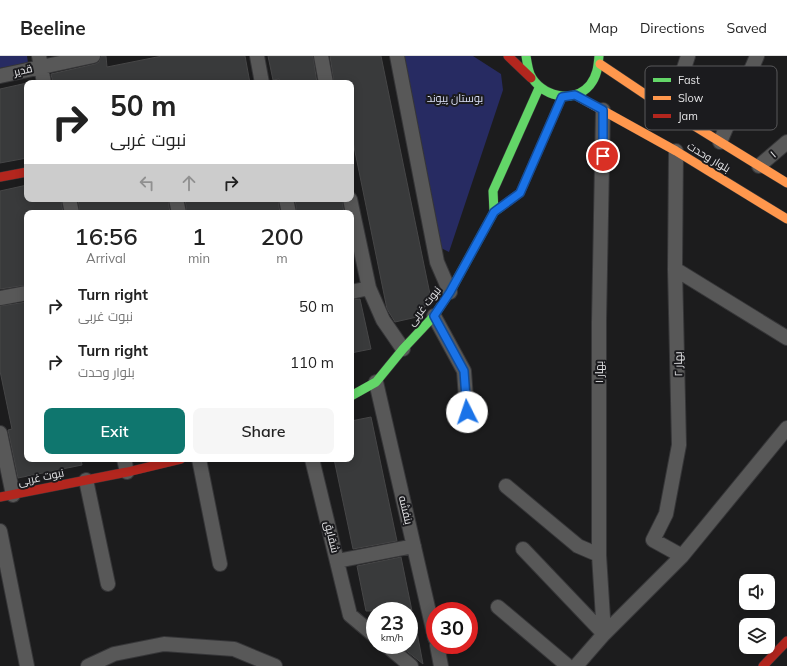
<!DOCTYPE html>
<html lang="en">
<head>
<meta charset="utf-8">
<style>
	:root { --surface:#fff; --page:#f6f6f6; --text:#222; --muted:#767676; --line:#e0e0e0; --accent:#0f766e }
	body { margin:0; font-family:Mulish,Cairo,sans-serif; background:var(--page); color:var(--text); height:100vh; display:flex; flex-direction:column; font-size:15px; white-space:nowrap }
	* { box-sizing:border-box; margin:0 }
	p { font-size:13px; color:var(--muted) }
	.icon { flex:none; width:22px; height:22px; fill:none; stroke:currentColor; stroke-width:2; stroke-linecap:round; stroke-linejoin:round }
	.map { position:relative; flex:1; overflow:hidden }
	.sheet { position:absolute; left:24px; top:154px; width:330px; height:252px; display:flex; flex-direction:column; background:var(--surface); border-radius:8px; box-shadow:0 2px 10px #0003 }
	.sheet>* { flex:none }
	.hud { position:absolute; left:24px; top:24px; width:330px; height:122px; border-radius:8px; box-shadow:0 2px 10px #0003; background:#fff; color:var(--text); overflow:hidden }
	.tools { position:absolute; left:739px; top:518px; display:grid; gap:8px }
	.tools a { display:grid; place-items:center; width:36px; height:36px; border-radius:8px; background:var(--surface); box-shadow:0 2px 10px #0003; font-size:20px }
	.speed { position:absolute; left:366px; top:546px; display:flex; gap:8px; font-size:20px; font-weight:700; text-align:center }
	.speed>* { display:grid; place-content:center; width:52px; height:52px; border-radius:50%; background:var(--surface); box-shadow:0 2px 10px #0003; line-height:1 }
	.speed small { font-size:10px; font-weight:400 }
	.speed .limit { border:6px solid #d22; background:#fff; color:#111 }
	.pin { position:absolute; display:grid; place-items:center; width:34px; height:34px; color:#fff; margin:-17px; border:2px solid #fff; border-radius:50%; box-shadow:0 1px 4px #0007 }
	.me { position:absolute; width:44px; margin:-22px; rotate:356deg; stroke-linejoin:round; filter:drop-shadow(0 0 3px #0008) }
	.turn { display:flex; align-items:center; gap:14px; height:84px; padding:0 20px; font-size:18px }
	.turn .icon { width:52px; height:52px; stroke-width:2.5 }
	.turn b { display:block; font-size:28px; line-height:34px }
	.lanes { display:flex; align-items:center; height:38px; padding:0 20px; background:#0003; justify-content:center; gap:20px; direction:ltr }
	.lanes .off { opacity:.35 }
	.eta { display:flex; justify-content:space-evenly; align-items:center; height:68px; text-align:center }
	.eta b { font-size:24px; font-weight:600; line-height:28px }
	.action { display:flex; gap:8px; margin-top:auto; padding:8px 20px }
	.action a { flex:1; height:46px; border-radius:8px; background:var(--accent); color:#fff; font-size:16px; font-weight:600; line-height:46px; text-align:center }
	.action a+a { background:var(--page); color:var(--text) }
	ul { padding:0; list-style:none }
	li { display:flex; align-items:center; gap:12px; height:56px; padding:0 20px }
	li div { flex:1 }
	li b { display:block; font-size:15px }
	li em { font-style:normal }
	header { display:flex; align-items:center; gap:24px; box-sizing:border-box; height:56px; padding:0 20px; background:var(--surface); border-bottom:1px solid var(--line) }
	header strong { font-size:19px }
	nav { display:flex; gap:22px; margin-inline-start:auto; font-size:14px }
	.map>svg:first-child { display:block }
	.green { fill:#272b62 }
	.building { fill:#393a3b; stroke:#464647 }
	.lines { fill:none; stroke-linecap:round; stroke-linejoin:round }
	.street-casing { stroke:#363638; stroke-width:16 }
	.fast-casing { stroke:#363638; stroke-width:10 }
	.slow-casing { stroke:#363638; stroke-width:10 }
	.jam-casing { stroke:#363638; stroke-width:10 }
	.street { stroke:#585858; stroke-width:14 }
	.fast { stroke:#63d668; stroke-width:9 }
	.slow { stroke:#ff974d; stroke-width:9 }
	.jam { stroke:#b3261e; stroke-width:9 }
	.route-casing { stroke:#114b97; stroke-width:10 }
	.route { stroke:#1a73e8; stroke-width:7 }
	.labels { text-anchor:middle; stroke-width:4; stroke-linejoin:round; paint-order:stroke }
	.street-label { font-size:11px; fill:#e5e5e7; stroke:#1b1b1e }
	.park-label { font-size:11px; fill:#d9def5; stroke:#1b1b1e }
	.key { fill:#1b1b1e; stroke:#58585a; stroke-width:1 }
	.key-label { font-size:11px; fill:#e5e5e7 }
</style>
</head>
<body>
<header>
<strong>Beeline</strong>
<nav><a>Map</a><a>Directions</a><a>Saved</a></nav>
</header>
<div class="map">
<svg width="787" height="610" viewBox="0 0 787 610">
	<rect width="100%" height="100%" fill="#1c1c1d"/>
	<path class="green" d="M0 0H27L28 7 0 12Z
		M403 0H473L501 18 503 34 449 196 441 192Z"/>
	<path class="building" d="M101 0H106L107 11 162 0H245L250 27H53L51 18 95 8 99 6Z
		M268 0H313L317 27H280L279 23 273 24Z
		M330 0H381L431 243 417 261 395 266 387 253 351 76V27H334Z
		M27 27V102L0 107V33Z
		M27 129V143H61L63 157H27V229L0 233V135Z
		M78 143H168L170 157H80Z
		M185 143H278L280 157H187Z
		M295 143H342L344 157H297Z
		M360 243 371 293 351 297V244Z
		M27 246V403H81L82 409 18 422 8 374 12 373 0 315V250Z
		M371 361 397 485 353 493 334 403H351V365Z
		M401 501 412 555H366L357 510Z
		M409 566H415L423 608 399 589H409Z"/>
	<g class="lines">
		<defs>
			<path id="street" d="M39 0 44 27
				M257 0 262 27
				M321 0 326 27
				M397 0 437 206 450 236
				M0 20 93 0
				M603 54 599 266V499L604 578
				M670 55 688 0
				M720 86 757 0
				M676 95 675 213 679 389 666 458 653 484 682 500
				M759 110 787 86
				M69 143 72 157
				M176 143 179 157
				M286 143 289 157
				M350 143 369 232 383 264 403 293
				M675 213 787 282
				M351 236 369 232
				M0 242 27 237
				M434 260 464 315 468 370
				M376 326 435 582
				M0 377 13 439
				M124 403 127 416
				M199 403 220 508
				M312 403 350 559 375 580
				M86 424 108 528
				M506 430 578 490 599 499
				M0 475 27 610
				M523 493 604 578
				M337 505 414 490
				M498 551 568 610
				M386 589 411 610
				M437 589 441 610
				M88 610 114 598 164 588 234 593 275 610
				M576 610 604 578 682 500 787 372"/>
			<path id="fast" d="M526 0C527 6 528 13 530 18 540 40 573 49 590 29 597 20 598 11 599 0
				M494 156 493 135 539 32
				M351 340 376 326 403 293 434 260 450 236 494 156 501 151"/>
			<path id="slow" d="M600 8 670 55 787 127
				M575 39 676 95 787 163"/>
			<path id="jam" d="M508 0 531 22
				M0 121 27 116
				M501 151 520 137 562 41
				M0 441 127 416 181 403
				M763 610 787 585"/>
		</defs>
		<use href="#street" class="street-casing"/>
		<use href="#fast" class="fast-casing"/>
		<use href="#slow" class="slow-casing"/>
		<use href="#jam" class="jam-casing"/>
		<use href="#street" class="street"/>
		<use href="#fast" class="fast"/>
		<use href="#slow" class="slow"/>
		<use href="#jam" class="jam"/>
	</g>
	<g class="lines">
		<defs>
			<path id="route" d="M467 356 464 315 434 260 450 236 494 156 520 137 562 41 575 39 603 54V100"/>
		</defs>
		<use href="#route" class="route-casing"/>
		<use href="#route" class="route"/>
	</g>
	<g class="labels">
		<g class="street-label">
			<text transform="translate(23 14) rotate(-13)" y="4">قدیر</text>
			<text transform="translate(773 98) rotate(-41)" y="4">۱</text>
			<text transform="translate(709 101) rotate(31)" y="4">بلوار وحدت</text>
			<text transform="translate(424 250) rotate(-52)" y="4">نبوت غربی</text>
			<text transform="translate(678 308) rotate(-91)" y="4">بهار ۲</text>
			<text transform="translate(599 316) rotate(-90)" y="4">بهار ۱</text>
			<text transform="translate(41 421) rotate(-12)" y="4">نبوت غربی</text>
			<text transform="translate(406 454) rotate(77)" y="4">بنفشه</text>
			<text transform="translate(332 481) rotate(76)" y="4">شقایق</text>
		</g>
		<g class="park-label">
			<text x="455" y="46">بوستان پیوند</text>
		</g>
	</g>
	<rect x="645" y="10" width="132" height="64" rx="6" class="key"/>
	<rect x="653" y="22" width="18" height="4" fill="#63d668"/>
	<rect x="653" y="40" width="18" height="4" fill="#ff974d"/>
	<rect x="653" y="58" width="18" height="4" fill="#b3261e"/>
	<g class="key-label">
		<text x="678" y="28">Fast</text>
		<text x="678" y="46">Slow</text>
		<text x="678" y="64">Jam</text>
	</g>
</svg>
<div class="tools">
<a><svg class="icon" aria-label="sound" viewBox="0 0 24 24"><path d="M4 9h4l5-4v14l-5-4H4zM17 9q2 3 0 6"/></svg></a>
<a><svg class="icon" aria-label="layers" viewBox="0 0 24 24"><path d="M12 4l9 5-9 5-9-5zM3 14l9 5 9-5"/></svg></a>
</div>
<div class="speed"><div>23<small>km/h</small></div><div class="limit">30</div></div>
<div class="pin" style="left:603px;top:100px;background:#d93025"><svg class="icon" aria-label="arrive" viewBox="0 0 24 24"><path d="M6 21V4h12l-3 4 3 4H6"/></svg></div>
<svg class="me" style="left:467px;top:356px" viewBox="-20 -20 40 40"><circle r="19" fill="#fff"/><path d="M0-13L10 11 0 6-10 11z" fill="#1a73e8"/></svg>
<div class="hud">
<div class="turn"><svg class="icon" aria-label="right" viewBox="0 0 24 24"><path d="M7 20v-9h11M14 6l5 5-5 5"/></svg><div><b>50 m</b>نبوت غربی</div></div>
<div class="lanes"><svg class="icon off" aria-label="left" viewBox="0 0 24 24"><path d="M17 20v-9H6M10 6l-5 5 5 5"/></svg><svg class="icon off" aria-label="ahead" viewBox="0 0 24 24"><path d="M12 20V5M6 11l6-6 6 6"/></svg><svg class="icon" aria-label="right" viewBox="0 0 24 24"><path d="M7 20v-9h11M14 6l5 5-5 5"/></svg></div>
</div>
<section class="sheet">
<div class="eta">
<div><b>16:56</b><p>Arrival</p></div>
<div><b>1</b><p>min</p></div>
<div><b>200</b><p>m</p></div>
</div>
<ul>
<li><svg class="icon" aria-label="right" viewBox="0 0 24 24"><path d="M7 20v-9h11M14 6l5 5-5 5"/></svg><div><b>Turn right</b><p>نبوت غربی</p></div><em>50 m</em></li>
<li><svg class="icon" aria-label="right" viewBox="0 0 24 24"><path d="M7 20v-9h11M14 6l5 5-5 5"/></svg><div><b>Turn right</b><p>بلوار وحدت</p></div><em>110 m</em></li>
</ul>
<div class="action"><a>Exit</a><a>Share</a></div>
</section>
</div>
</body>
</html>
